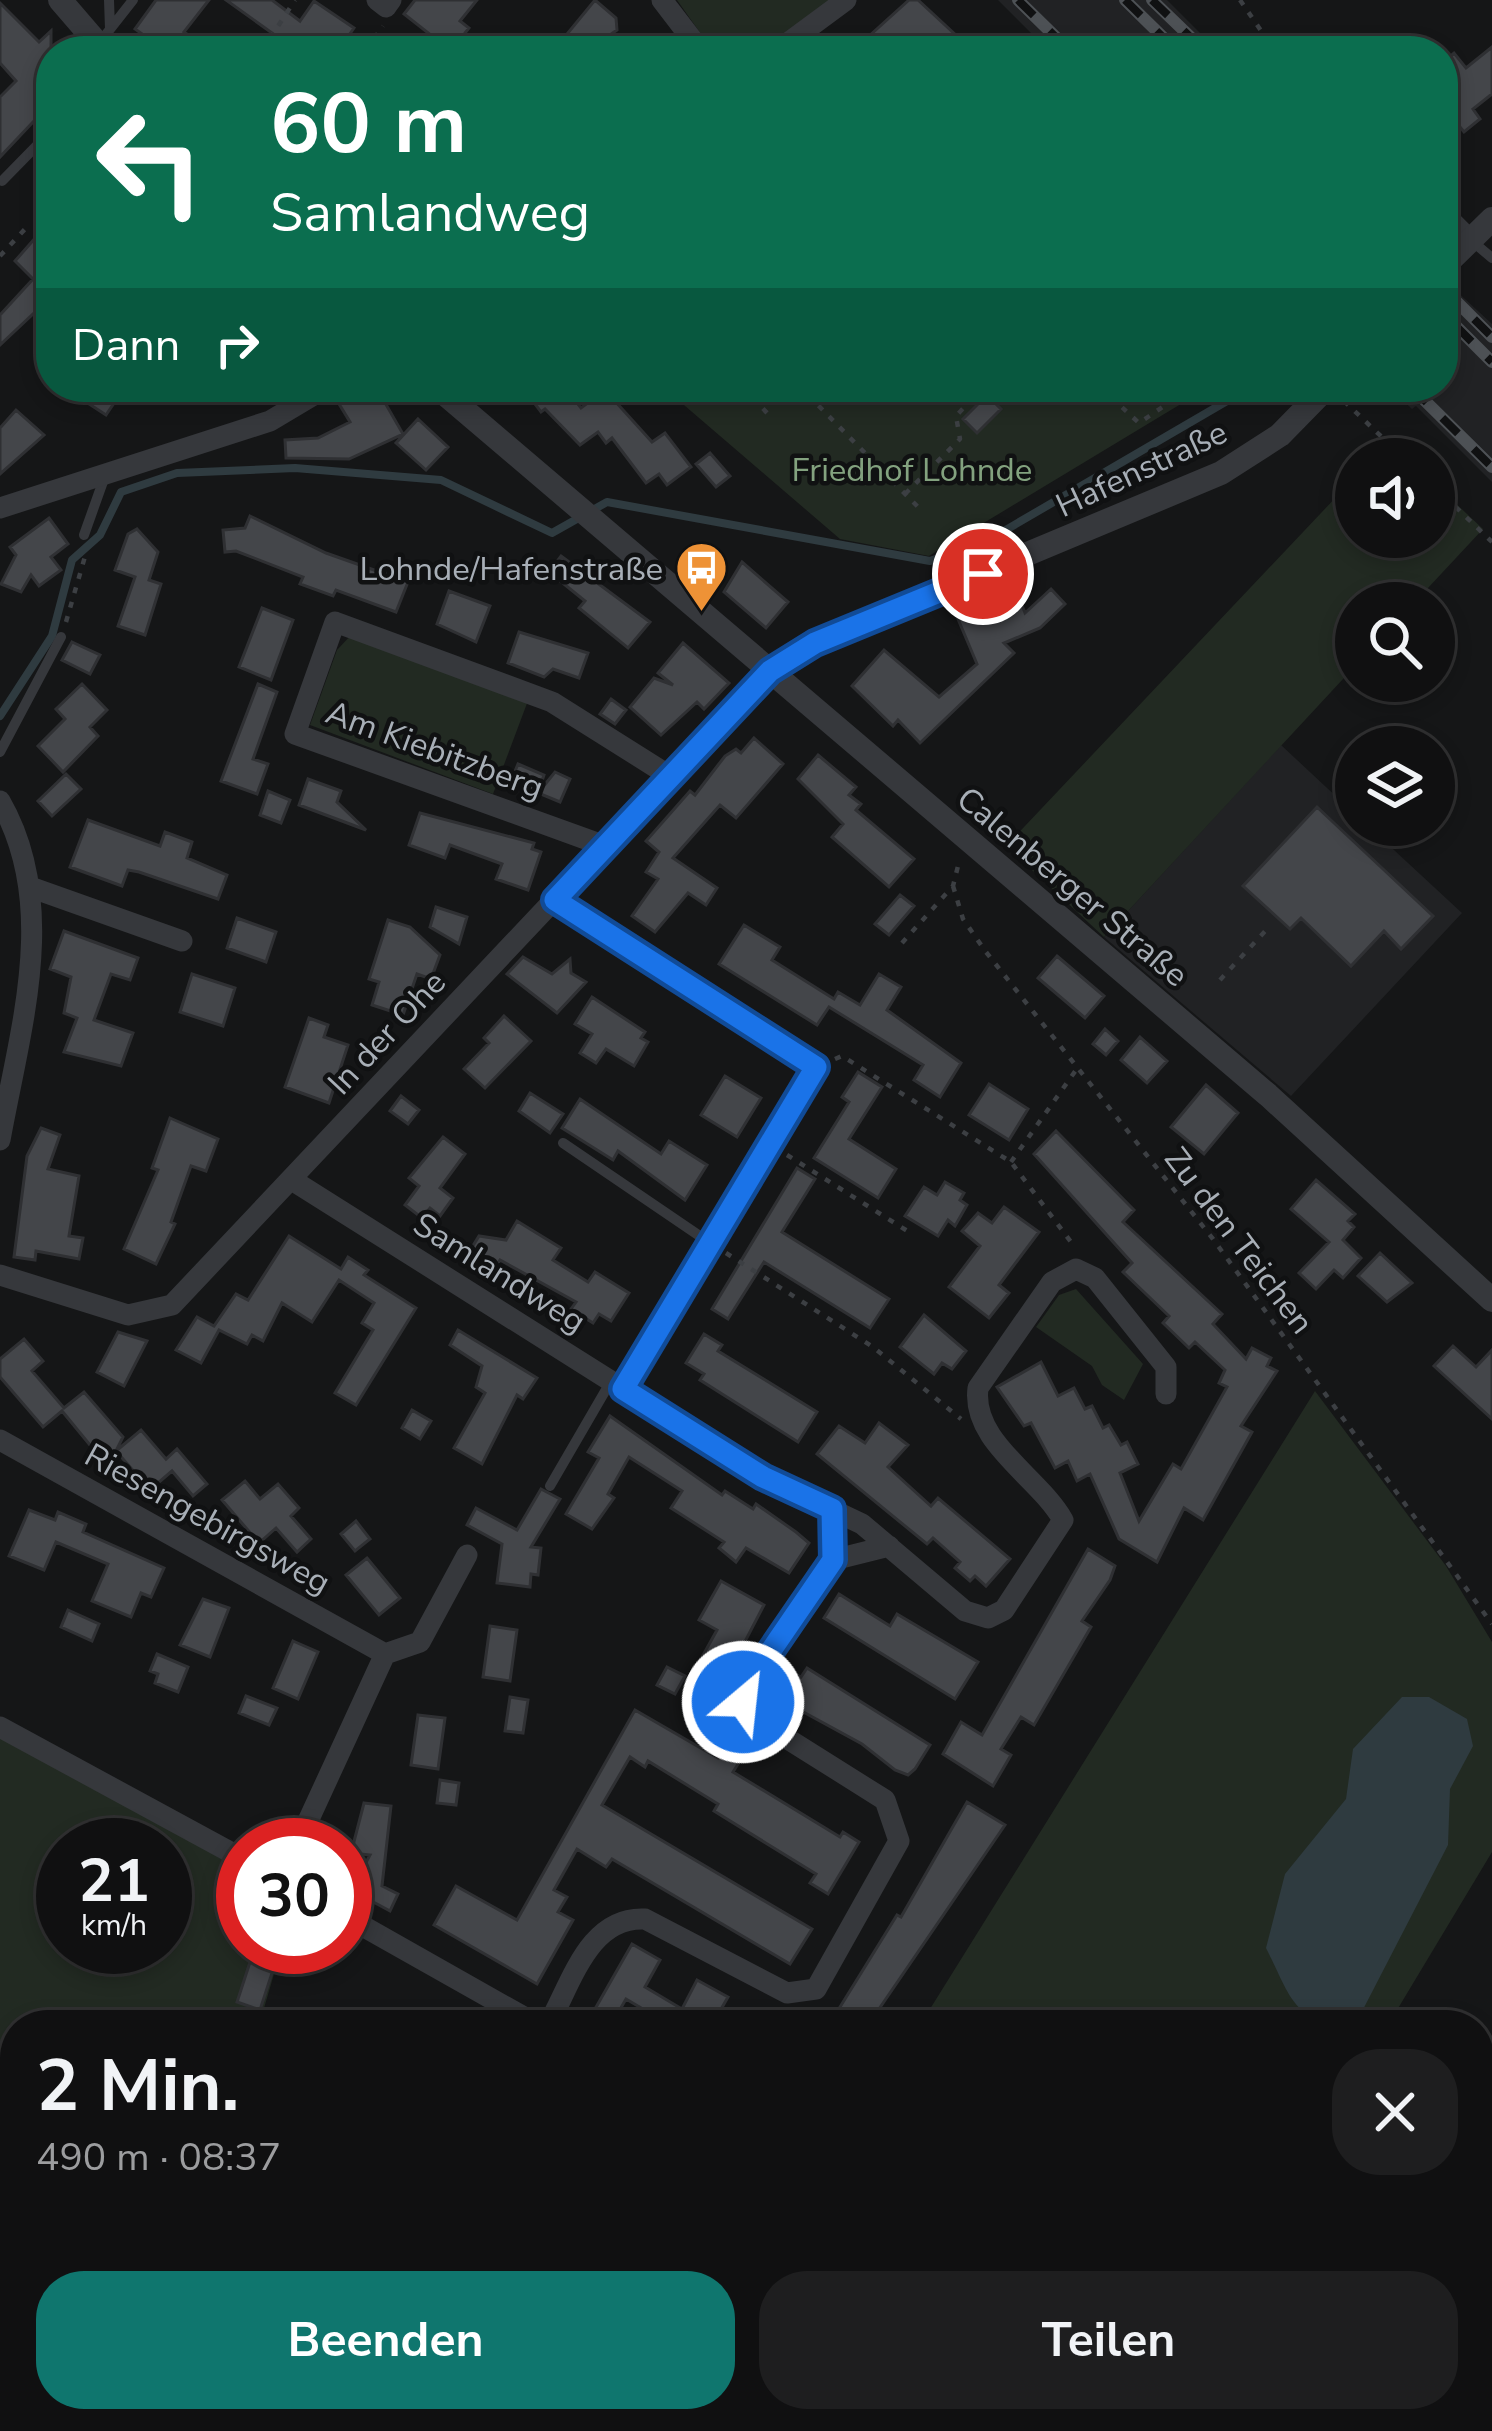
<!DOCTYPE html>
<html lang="de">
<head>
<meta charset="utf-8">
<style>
	:root { --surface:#101011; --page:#1e1e1f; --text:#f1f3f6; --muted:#9c9d9f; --line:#303031; --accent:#0f766e }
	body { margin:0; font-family:"Nunito Sans",sans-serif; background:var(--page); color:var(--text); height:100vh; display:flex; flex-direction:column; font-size:45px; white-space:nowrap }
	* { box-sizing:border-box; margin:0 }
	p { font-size:39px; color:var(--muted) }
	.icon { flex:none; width:66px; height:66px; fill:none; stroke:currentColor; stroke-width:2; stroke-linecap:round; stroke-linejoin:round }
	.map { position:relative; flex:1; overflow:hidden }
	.side { position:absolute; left:0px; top:2010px; width:1494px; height:423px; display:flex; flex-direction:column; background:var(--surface); border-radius:48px 48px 0 0; box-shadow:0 6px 18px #0003,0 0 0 3px var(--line) }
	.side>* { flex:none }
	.banner { position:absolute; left:36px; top:36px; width:1422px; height:366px; border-radius:48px; box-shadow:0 6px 18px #0003,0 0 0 3px var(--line); background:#0b6e4f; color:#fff; overflow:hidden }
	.tools { position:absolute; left:1335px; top:438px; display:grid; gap:24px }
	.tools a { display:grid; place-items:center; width:120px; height:120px; border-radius:50%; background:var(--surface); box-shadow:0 6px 18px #0003,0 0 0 3px var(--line); font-size:60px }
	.speed { position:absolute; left:36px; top:1818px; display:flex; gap:24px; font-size:60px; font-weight:700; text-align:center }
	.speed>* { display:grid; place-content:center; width:156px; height:156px; border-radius:50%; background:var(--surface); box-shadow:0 6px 18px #0003,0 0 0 3px var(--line); line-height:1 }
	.speed small { font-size:30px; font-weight:400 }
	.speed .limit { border:18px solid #d22; background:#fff; color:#111 }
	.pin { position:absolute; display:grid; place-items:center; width:102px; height:102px; color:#fff; margin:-51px; border:6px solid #fff; border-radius:50%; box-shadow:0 3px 12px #0007 }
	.me { position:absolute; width:132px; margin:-66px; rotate:28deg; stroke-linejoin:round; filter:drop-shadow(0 0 9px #0008) }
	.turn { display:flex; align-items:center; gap:42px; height:252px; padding:0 36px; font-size:54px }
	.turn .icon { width:156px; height:156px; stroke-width:2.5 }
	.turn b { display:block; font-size:84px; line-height:102px }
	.then { display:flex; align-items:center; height:114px; padding:0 36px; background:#0003; gap:24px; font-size:45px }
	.round { display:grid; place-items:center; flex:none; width:126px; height:126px; border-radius:48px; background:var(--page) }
	.headline { display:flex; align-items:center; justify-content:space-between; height:204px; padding:0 36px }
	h1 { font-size:72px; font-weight:700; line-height:90px }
	.primary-button { display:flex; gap:24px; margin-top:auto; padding:24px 36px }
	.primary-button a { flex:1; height:138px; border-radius:48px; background:var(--accent); color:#fff; font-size:48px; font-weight:700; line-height:138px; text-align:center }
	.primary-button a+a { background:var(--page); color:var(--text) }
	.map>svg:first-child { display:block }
	.built { fill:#212224 }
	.green { fill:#222a22; fill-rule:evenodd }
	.water { fill:#2f3b40 }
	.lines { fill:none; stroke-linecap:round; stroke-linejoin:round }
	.stream { stroke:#2f3b40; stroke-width:8 }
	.building { fill:#44464a; stroke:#2f3033; stroke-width:3 }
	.path { stroke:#3c3f43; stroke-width:4.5; stroke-dasharray:6 9; stroke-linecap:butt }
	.service { stroke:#36383c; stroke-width:10 }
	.minor { stroke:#36383c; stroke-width:21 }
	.tertiary { stroke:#36383c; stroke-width:24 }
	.rail-casing { stroke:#4d5155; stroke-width:12 }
	.rail { stroke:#101112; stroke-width:8; stroke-dasharray:22; stroke-linecap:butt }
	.route-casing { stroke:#114b97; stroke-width:30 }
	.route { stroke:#1a73e8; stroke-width:21 }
	.labels { text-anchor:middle; stroke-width:9; stroke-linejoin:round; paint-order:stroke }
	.street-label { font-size:33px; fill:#a8afb7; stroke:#101112 }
	.park-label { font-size:33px; fill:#83a27f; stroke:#101112 }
	.poi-label { font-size:33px; fill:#a8afb7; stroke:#101112; text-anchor:end }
</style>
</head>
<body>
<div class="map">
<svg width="1492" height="2431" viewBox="0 0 1492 2431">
	<rect width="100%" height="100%" fill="#151617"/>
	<path class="built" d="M998 0H1167L1218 51H1049Z
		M1452 287 1492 324V482L1416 406 1412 409 1389 387H1443V296Z
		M1281 745 1356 815V825H1367L1462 913 1291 1096 1104 937Z"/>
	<path class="green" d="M677 0H836L764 51H713Z
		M663 387H1209L929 556 840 539Z
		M1356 476V537H1434V483L1483 529 1414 603H1356V665L1104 937 1006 846Z
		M352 634 529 698 493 794 310 725 337 650Z
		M1076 1289 1143 1364 1124 1400 1102 1385 1092 1366 1036 1327 1059 1295Z
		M1315 1391 1446 1566 1492 1642V1852L1388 2025H920Z
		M0 1727 243 1859V1947H282L259 2025H15V2418H142L138 2431H0ZM63 1845H165V1947H63Z
		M1479 2238 1492 2258V2343L1479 2336Z
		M960 2418H1151L1069 2431H956Z"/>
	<path class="water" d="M1402 1697H1429L1467 1719 1473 1746 1450 1789 1448 1845 1355 2025C1293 2025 1291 1997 1266 1948L1285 1874 1346 1799 1353 1749Z
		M1479 2336 1492 2343V2431H1069L1151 2418H1479Z"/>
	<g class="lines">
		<path class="stream" d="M0 716 52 636 72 560 100 535 121 492 177 473 295 468 441 480 552 533 607 502 930 561 985 542 1251 387"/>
	</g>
	<path class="building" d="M156 0H209L184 32 211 51H166L135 29Z
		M226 0H272L300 21 314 1 354 28 338 51H280L286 43Z
		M415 0H477L460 21 469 28 451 51 404 14Z
		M595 0 616 18 617 30 587 51 567 34Z
		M909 0H918L973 51H928L914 38 901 51H881L868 37Z
		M0 3 39 42 51 31V103L0 157V97L16 81 0 63Z
		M1492 47V94L1473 109 1480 119 1464 132 1443 106V62L1454 53 1466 68Z
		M51 220V297L0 345V315L33 279 15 261Z
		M63 387H125L106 415Z
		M356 387H376L403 434 349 459 286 458 285 440 318 438 350 422 336 399Z
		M522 387H565L581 408 605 390 652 442 665 433 691 467 667 485 659 474 646 483 612 438 606 443 598 432 580 445 545 409 541 412Z
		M987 395 1001 409 977 433 963 419Z
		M16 410 44 435 0 474V428Z
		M418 419 448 447 426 470 396 443Z
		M710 453 730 476 716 487 696 464Z
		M250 516 326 553 408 582 396 612 336 590 333 596 300 584 303 577 236 551 225 552 223 530 245 528Z
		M49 518 68 544 51 557 61 570 39 586 31 575 21 592 1 584 16 555 10 547Z
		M137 529 158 552 149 580 161 584 145 635 118 626 135 577 115 570 128 534Z
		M561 556 650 622 628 648 579 608 585 601 549 572Z
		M742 562 788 602 766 628 724 592Z
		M1051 589 1065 604 1040 628 1004 643 1014 653 920 743 898 720 893 726 852 686 884 650 939 697 977 664 958 619 1018 595 1025 613Z
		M449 591 490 606 476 642 437 624Z
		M262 608 293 620 271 680 239 667Z
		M519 632 588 653 579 678 553 669 544 677 508 663Z
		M72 642 100 655 90 674 62 660Z
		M683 643 729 683 704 709 697 702 661 735 630 707 654 678 673 685 658 673Z
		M82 684 107 710 90 727 98 736 63 772 38 746 65 719 56 709Z
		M258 684 277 692 253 759 268 764 257 794 221 781Z
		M611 699 626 710 615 724 600 714Z
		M754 738 783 764 736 818 720 805 673 858 717 888 706 905 688 893 655 932 632 916 658 879 646 872 659 852 646 841 690 791 695 795 725 756 736 749 741 753Z
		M818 755 856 787 849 795 861 804 856 810 914 859 889 887 832 837 843 824 798 779Z
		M518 764 544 775 538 793 511 781Z
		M555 772 570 779 560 802 538 793Z
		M66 774 81 789 52 816 38 801Z
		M308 779 341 791 337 802 366 830 299 805Z
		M268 791 290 800 281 823 260 815Z
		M1317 807 1433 916 1401 949 1384 931 1351 966 1301 918 1290 929 1243 886Z
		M420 813 534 843 532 849 541 852 528 890 496 879 502 864 450 845 445 858 409 845Z
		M88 820 160 846 165 832 192 842 187 858 227 875 218 899 139 872 128 870 122 886 70 867Z
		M900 895 914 906 889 935 875 924Z
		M436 907 467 917 459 944 430 927Z
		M237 918 276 932 266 962 227 948Z
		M388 920 410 927 440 955 431 979 417 974 403 1015 372 1005 379 982 369 979Z
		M744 925 780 947 772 960 834 999 838 992 860 1005 879 974 901 987 887 1010 961 1063 940 1097 914 1080 923 1065 829 1007 817 1025 719 964Z
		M64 931 138 958 130 980 111 974 94 1020 133 1033 121 1066 64 1052 77 1018 64 1013 71 977 50 969Z
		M1057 956 1104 996 1085 1018 1038 978Z
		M523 957 552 974 570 959 571 973 586 982 557 1013 507 974Z
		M192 974 235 988 223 1026 180 1012Z
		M592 997 645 1032 641 1038 648 1042 634 1066 606 1049 596 1063 580 1053 592 1034 575 1024Z
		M504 1016 531 1041 485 1088 464 1069 489 1043 484 1038Z
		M309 1018 328 1025 324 1037 348 1045 329 1103 285 1087Z
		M1105 1029 1118 1041 1106 1055 1093 1044Z
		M1140 1037 1167 1061 1147 1083 1121 1060Z
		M858 1072 882 1087 849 1139 896 1169 878 1198 814 1158 849 1102 842 1097Z
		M725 1076 761 1098 737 1137 701 1115Z
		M989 1084 1028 1109 1009 1140 969 1115Z
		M1206 1085 1238 1113 1204 1154 1171 1127Z
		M530 1093 563 1114 550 1133 519 1111Z
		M401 1096 419 1110 408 1124 390 1111Z
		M580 1099 661 1154 669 1141 707 1165 685 1200 618 1151 613 1160 562 1128Z
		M170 1118 218 1139 206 1171 191 1166 171 1222 175 1224 156 1264 124 1249 158 1170 152 1168Z
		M41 1128 60 1135 48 1169 79 1176 69 1236 83 1238 79 1259 36 1251 35 1260 14 1257 27 1156Z
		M1056 1131 1134 1210 1123 1222 1222 1314 1213 1324 1246 1359 1252 1348 1271 1358 1267 1366 1277 1371 1241 1426 1252 1432 1203 1520 1184 1508 1157 1562 1119 1539 1090 1474 1077 1481 1068 1461 1055 1468 1031 1423 1024 1426 997 1387 1041 1362 1058 1396 1074 1388 1085 1409 1092 1406 1103 1428 1109 1425 1121 1445 1127 1442 1138 1464 1120 1473 1139 1521 1173 1464 1181 1469 1227 1387 1219 1383 1225 1370 1195 1342 1189 1348 1163 1323 1169 1316 1123 1272 1132 1263 1034 1154Z
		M443 1137 465 1154 440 1188 453 1198 440 1216 430 1208 422 1218 405 1205 419 1186 409 1178Z
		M797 1168 815 1179 782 1232 889 1299 870 1328 764 1262 728 1319 712 1309Z
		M1316 1180 1355 1214 1348 1221 1354 1227 1343 1240 1361 1258 1343 1278 1334 1270 1316 1289 1299 1273 1329 1242 1291 1209Z
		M945 1182 964 1193 960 1200 967 1205 955 1226 948 1220 938 1236 905 1216 924 1187 937 1195Z
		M1004 1207 1039 1232 999 1285 1009 1293 989 1318 949 1287 980 1246 962 1231 978 1213 992 1223Z
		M517 1221 561 1248 553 1260 588 1282 595 1272 629 1293 611 1321 599 1314 593 1323 571 1309 576 1302 500 1260 489 1278 463 1262 479 1236 506 1240Z
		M289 1236 341 1269 348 1257 368 1270 364 1275 416 1308 356 1405 335 1393 373 1330 362 1323 374 1303 339 1280 312 1322 282 1303 263 1341 252 1335 247 1344 219 1330 201 1363 176 1350 197 1317 214 1326 236 1294 248 1300Z
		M1380 1253 1412 1283 1387 1302 1358 1276Z
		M924 1315 966 1351 952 1369 942 1363 934 1374 900 1347Z
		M458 1330 537 1378 523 1399 517 1395 482 1464 454 1448 485 1393 476 1387 482 1366 450 1345Z
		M118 1332 147 1341 124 1386 97 1372Z
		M704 1334 722 1345 718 1351 817 1412 798 1442 700 1380 704 1374 686 1363Z
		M24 1339 43 1361 32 1371 64 1408 84 1392 123 1437 108 1467 62 1411 43 1427 0 1377V1359Z
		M1453 1346 1476 1367 1492 1350V1419L1434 1366Z
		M412 1410 431 1421 420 1439 402 1428Z
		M610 1416 722 1495 725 1491 753 1509 756 1504 796 1532 809 1543 789 1573 746 1548 736 1562 719 1548 724 1542 671 1508 682 1491 629 1457 608 1494 614 1498 592 1529 566 1514 599 1458 588 1452Z
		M879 1423 908 1445 888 1467 931 1506 938 1498 1010 1559 986 1586 975 1576 970 1581 955 1568 960 1562 933 1538 927 1544 817 1454 839 1426 865 1443Z
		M141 1430 166 1459 177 1449 207 1484 193 1496 172 1471 150 1490 116 1451Z
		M245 1481 260 1499 278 1484 299 1508 291 1516 311 1539 297 1552 276 1528 259 1543 222 1500Z
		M541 1489 560 1499 531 1547 541 1548 538 1575 531 1574 530 1587 497 1583 502 1544 467 1525 476 1508 517 1530Z
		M29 1510 55 1520 58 1512 86 1524 83 1532 164 1568 151 1597 141 1593 131 1617 92 1601 108 1564 56 1542 44 1570 9 1556Z
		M356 1521 370 1539 355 1551 341 1534Z
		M1088 1549 1115 1566 1110 1580 1082 1621 1091 1627 1034 1725 1021 1717 1001 1749 1011 1755 993 1786 943 1754 961 1722 982 1735Z
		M367 1558 400 1598 379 1615 346 1575Z
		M721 1581 764 1605 724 1682 697 1666 717 1630 699 1620Z
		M839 1594 890 1626 897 1614 978 1662 955 1699 824 1618Z
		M203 1599 229 1608 210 1657 180 1645Z
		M68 1610 99 1624 92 1641 61 1627Z
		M490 1626 517 1630 510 1681 483 1677Z
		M293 1641 318 1652 298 1699 273 1688Z
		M157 1654 188 1667 178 1692 155 1683 158 1674 150 1671Z
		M667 1667 685 1676 675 1694 657 1685Z
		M807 1668 930 1745 915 1769 908 1775 895 1770 862 1744 796 1708 794 1701 774 1688 786 1669 801 1677Z
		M246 1696 277 1708 269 1725 239 1713Z
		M510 1697 528 1700 523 1733 505 1731Z
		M635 1710 718 1758 730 1739 747 1750 733 1772 840 1837 843 1832 859 1842 828 1894 810 1883 816 1874 714 1811 718 1804 648 1761 645 1767 630 1757 602 1805 812 1929 790 1964 612 1859 606 1867 577 1849 554 1890 567 1897 558 1912 573 1920 537 1984 434 1925 456 1886 517 1920Z
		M418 1715 445 1718 438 1769 411 1765Z
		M440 1780 459 1783 456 1805 437 1803Z
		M967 1802 1005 1825 868 2025H847L853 2015 840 2007 897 1915 901 1917Z
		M364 1803 391 1806 382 1886 398 1894 390 1911 351 1890 370 1855 351 1853Z
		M632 1944 660 1960 645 1987 682 2009 697 1980 728 1997 712 2025H670L626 1999 614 2020 595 2009Z
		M251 1959 274 1967 260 2010 237 2002Z"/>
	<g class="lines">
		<path class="path" d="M1240 0 1275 51
			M262 51 295 0
			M366 51 383 26
			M0 256 26 228
			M742 387 773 419
			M789 387 802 400 816 387
			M947 387 964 404
			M988 387 997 395 1006 387
			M1100 387 1139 423 1192 387
			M808 395 919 508
			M1344 401 1405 459
			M1434 486 1492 542
			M905 494 960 439 956 416 983 387
			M66 622 86 553
			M953 886 963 919 986 952 1213 1239 1492 1624
			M902 943 953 886 959 862
			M1220 980 1268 928
			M835 1059 842 1056 1011 1162 1074 1246
			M787 1155 909 1232
			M1011 1162 1076 1070
			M726 1253 873 1347 961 1419
			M1479 2266 1492 2285
			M966 2431 970 2418"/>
		<path class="service" d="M109 0 110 29
			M100 42 133 0
			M2 181 51 131
			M1472 241 1492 258
			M84 535 105 476
			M0 752 61 637
			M563 1143 710 1243
			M550 1486 611 1381"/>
		<path class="minor" d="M377 0 386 7 391 0
			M662 0 701 51
			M777 51 846 0
			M1443 213 1469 239
			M0 508 270 421 327 387
			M0 801C60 905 20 1029 0 1140
			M605 846 295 734 335 622 552 702 668 775
			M30 887 182 941
			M555 900 816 1067 623 1389
			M292 1180 763 1477 862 1524 965 1611 988 1618 1004 1610 1063 1520C1039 1477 971 1442 978 1388L1052 1282 1076 1269 1095 1278 1166 1367V1394
			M0 1275 128 1315 172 1305 770 671
			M0 1440 385 1654 297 1845
			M833 1560 889 1546
			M385 1654 420 1642 467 1555
			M0 1727 243 1859
			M345 1916 538 2025
			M548 2025C572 1982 589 1916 645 1919L787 1993 816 1989 899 1841 885 1800 756 1719 743 1703 748 1683 833 1560 832 1509"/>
		<path class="tertiary" d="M60 0 104 51
			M1443 267 1492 219
			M437 387 1268 1095 1492 1300
			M770 671 815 643 1221 473 1280 435 1327 387"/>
		<defs>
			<path id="rail" d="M1018 0 1070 51
				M1125 0 1177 51
				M1152 0 1205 51
				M1443 288 1492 337
				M1456 326 1492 362
				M1411 387 1492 467"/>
		</defs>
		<use href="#rail" class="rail-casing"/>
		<use href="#rail" class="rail"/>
	</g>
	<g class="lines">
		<defs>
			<path id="route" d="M743 1702 748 1684 833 1560 832 1509 763 1477 623 1389 816 1067 555 900 770 671 815 643 983 574"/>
		</defs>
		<use href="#route" class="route-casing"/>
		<use href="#route" class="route"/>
	</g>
	<defs>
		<symbol id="bus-pin" viewBox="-11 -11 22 30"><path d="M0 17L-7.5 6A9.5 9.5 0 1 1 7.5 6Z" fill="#ee9236" stroke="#101112"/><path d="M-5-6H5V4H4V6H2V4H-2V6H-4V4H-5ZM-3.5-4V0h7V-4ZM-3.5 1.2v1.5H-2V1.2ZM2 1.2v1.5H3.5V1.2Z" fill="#fff"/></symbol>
	</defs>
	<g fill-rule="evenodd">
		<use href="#bus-pin" x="672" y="538" width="59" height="81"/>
	</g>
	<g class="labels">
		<g class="street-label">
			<text transform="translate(1141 468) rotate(-25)" y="12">Hafenstraße</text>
			<text transform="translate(435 749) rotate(20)" y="12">Am Kiebitzberg</text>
			<text transform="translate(1073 886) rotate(40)" y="12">Calenberger Straße</text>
			<text transform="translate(386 1032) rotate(-47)" y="12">In der Ohe</text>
			<text transform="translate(1240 1240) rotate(53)" y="12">Zu den Teichen</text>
			<text transform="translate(500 1272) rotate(32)" y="12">Samlandweg</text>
			<text transform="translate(208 1518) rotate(29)" y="12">Riesengebirgsweg</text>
		</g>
		<g class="park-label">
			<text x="912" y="481">Friedhof Lohnde</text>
		</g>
		<g class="poi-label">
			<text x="663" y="580">Lohnde/Hafenstraße</text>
		</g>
	</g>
</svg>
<div class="tools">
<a><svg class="icon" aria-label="sound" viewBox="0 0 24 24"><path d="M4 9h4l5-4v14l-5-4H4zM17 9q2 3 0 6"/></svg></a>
<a><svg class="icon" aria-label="search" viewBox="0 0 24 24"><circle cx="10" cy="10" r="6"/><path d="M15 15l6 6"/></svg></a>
<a><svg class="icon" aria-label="layers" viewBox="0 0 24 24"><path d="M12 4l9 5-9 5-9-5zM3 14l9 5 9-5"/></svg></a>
</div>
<div class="speed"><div>21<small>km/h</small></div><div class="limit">30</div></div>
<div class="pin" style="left:983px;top:574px;background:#d93025"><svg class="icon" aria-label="arrive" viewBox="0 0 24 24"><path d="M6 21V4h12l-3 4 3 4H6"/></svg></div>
<svg class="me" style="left:743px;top:1702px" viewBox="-20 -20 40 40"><circle r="17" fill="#1a73e8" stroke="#fff" stroke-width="3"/><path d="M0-11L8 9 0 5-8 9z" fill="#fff"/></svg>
<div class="banner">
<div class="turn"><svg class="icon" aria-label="left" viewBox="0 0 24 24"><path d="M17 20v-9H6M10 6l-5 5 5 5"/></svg><div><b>60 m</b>Samlandweg</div></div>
<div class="then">Dann<svg class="icon" aria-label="right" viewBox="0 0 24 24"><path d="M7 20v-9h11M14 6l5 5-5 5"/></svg></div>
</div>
<section class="side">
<div class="headline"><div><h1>2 Min.</h1><p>490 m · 08:37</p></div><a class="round"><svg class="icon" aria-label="close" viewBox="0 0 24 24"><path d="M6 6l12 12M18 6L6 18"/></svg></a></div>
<div class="primary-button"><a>Beenden</a><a>Teilen</a></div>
</section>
</div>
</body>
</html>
